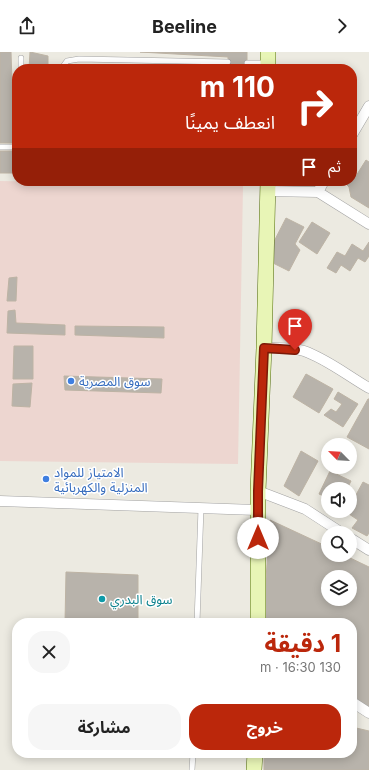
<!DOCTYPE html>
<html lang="ar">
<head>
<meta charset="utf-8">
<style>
	:root { --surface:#fff; --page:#f6f6f6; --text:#222; --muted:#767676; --accent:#bb270b }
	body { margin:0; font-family:Inter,"Noto Sans Arabic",sans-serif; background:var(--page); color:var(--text); direction:rtl; height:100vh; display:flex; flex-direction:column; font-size:15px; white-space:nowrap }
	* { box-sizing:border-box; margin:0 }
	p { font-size:13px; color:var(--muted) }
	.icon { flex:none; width:22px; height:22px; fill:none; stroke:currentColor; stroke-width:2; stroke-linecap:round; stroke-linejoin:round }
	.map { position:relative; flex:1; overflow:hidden; direction:ltr }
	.drawer { position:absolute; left:12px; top:566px; width:345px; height:140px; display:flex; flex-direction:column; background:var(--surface); border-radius:16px; box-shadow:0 2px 10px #0003; direction:rtl }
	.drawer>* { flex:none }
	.banner { position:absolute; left:12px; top:12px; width:345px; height:122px; border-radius:16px; box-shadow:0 2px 10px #0003; direction:rtl; background:#bb270b; color:#fff; overflow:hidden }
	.needle { width:26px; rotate:294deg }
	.controls { position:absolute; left:321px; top:386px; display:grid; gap:8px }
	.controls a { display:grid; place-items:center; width:36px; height:36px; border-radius:50%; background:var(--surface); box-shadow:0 2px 10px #0003; font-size:20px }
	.pin { position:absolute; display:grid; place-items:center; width:34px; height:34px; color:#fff; margin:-41px -17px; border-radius:50% 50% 50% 0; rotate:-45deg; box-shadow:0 0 4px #0007 }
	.pin .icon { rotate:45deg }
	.me { position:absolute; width:44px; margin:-22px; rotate:0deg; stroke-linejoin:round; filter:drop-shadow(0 0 3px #0008) }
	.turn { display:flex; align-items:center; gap:14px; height:84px; padding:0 16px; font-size:18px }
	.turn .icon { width:52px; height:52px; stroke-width:2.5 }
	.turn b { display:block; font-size:28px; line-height:34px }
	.then { display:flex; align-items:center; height:38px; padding:0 16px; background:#0003; gap:8px; font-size:15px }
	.round { display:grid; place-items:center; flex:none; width:42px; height:42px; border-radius:16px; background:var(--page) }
	.overview { display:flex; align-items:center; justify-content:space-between; height:68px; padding:0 16px }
	h1 { font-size:24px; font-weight:700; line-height:30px; color:var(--accent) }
	.button { display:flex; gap:8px; margin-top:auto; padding:8px 16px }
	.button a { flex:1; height:46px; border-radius:16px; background:var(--accent); color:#fff; font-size:16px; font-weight:700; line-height:46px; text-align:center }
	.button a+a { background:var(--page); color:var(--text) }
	header { display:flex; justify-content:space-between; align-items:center; height:52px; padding:0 16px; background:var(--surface); font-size:18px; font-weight:700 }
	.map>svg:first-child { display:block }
	.commercial { fill:#edd6d0 }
	.building { fill:#b8b3ab; stroke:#bdb3a4; fill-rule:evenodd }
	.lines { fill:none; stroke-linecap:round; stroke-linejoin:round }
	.lane-casing { stroke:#a2a2a2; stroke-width:6 }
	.street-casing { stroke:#a2a2a2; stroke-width:11 }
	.secondary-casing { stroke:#506a0a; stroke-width:16 }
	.lane { stroke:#fff; stroke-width:5 }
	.street { stroke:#fff; stroke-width:10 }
	.secondary { stroke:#e8f5b6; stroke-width:15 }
	.route-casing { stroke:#7a1907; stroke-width:10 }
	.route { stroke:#bb270b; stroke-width:7 }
	.shop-dot { fill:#3f7fe0; stroke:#fff; stroke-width:1.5 }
	.culture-dot { fill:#0f9aa8; stroke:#fff; stroke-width:1.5 }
	.labels { text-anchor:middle; stroke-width:3; stroke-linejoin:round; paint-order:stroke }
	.shop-label { font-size:13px; fill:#366cbe; stroke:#fff; text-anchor:start }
	.culture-label { font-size:13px; fill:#0d838f; stroke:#fff; text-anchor:start }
</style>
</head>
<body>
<header><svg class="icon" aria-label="forward" viewBox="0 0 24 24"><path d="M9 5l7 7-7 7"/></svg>Beeline<svg class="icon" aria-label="share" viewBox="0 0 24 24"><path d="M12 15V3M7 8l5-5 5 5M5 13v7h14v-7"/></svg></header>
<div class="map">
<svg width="369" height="718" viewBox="0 0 369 718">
	<rect width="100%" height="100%" fill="#eceae1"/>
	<path class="commercial" d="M0 129 243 134 238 412 0 409Z"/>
	<path class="building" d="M0 0H11L14 91H0Z
		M30 0 48 4V17H29Z
		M140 0H247V17H228V5Z
		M0 99H17V121H0Z
		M366 108 369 110V156L351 145 349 135 343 129H352V122L356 124Z
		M286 166 304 175 295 192 300 198 289 219 265 207Z
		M312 170 330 181 317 202 299 190Z
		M369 190V204L365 210 358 206 350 219 341 213 336 221 327 216 337 200 345 204 352 192 363 199Z
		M17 225 16 249H7L9 226Z
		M15 258 16 271 65 273V283L7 281 8 259Z
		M75 274 164 275V286L75 283Z
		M14 294H33V327H13Z
		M306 322 333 337 319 361 293 345Z
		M64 324 162 327 161 341 65 338Z
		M32 331 30 355 12 354 13 332Z
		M338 340 358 352 343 375 324 363 331 357 336 360 342 352 334 347Z
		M368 347H369V397L347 385Z
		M301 399 318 409 299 444 284 434Z
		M330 419 351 429 347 437H328V446L319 442Z
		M363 430 369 433V481L367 484 352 476 358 468 346 460 350 459V454Z
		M270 468 328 495V503H344L369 515V658L352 647V571H263ZM328 525H350V547H328Z
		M66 520 138 523V571H65Z
		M352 675 369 679V718H264V701H352Z"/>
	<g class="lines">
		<defs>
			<path id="lane" d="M247 11H266
				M21 17V6
				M61 17 67 9 79 7 228 10
				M0 95H15L17 93
				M197 571 201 456
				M192 718 193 701"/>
			<path id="street" d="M352 83 369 54
				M268 139 318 140 369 172
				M318 140 324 129
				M264 296C277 296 292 295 304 299 327 307 348 324 369 336
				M258 439 292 452 305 457 342 481
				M0 449 258 458
				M350 486 369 498
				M352 650 369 661"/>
			<path id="secondary" d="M268 17V0
				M258 571V439L264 296 268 129
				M254 718 255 701"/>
		</defs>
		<use href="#lane" class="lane-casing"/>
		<use href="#street" class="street-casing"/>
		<use href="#secondary" class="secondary-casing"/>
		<use href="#lane" class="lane"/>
		<use href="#street" class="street"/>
		<use href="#secondary" class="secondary"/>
	</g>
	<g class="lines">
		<defs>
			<path id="route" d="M258 486V439L264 296 295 298"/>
		</defs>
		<use href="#route" class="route-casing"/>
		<use href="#route" class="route"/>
	</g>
	<g class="shop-dot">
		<circle cx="71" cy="329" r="4"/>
		<circle cx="46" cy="427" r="4"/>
	</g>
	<circle class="culture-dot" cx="102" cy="547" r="4"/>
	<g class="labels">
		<g class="shop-label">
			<text x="79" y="334">سوق المصرية</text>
			<text x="54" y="425">الامتياز للمواد<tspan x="54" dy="15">المنزلية والكهربائية</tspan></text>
		</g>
		<g class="culture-label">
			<text x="110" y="552">سوق البدري</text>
		</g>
	</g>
</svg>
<div class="controls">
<a><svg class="needle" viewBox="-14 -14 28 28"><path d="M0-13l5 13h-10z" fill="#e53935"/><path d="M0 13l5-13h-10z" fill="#767676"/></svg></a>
<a><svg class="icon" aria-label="sound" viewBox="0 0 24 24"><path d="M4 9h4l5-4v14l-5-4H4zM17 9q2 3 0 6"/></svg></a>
<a><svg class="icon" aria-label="search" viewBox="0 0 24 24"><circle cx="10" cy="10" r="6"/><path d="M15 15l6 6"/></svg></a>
<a><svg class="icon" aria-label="layers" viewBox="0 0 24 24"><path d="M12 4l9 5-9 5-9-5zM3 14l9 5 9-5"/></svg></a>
</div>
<div class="pin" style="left:295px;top:298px;background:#d93025"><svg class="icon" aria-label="arrive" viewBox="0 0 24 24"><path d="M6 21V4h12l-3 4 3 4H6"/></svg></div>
<svg class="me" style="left:258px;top:486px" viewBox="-20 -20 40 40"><circle r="19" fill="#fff"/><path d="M0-13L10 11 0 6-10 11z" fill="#bb270b"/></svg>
<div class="banner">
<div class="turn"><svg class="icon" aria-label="right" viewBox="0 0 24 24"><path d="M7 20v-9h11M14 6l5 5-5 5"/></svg><div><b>110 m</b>انعطف يمينًا</div></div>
<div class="then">ثم<svg class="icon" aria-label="arrive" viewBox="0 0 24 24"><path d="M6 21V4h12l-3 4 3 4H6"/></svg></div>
</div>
<section class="drawer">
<div class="overview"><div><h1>1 دقيقة</h1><p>130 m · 16:30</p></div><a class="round"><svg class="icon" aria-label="close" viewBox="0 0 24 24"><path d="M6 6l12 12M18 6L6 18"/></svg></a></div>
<div class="button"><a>خروج</a><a>مشاركة</a></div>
</section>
</div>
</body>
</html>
